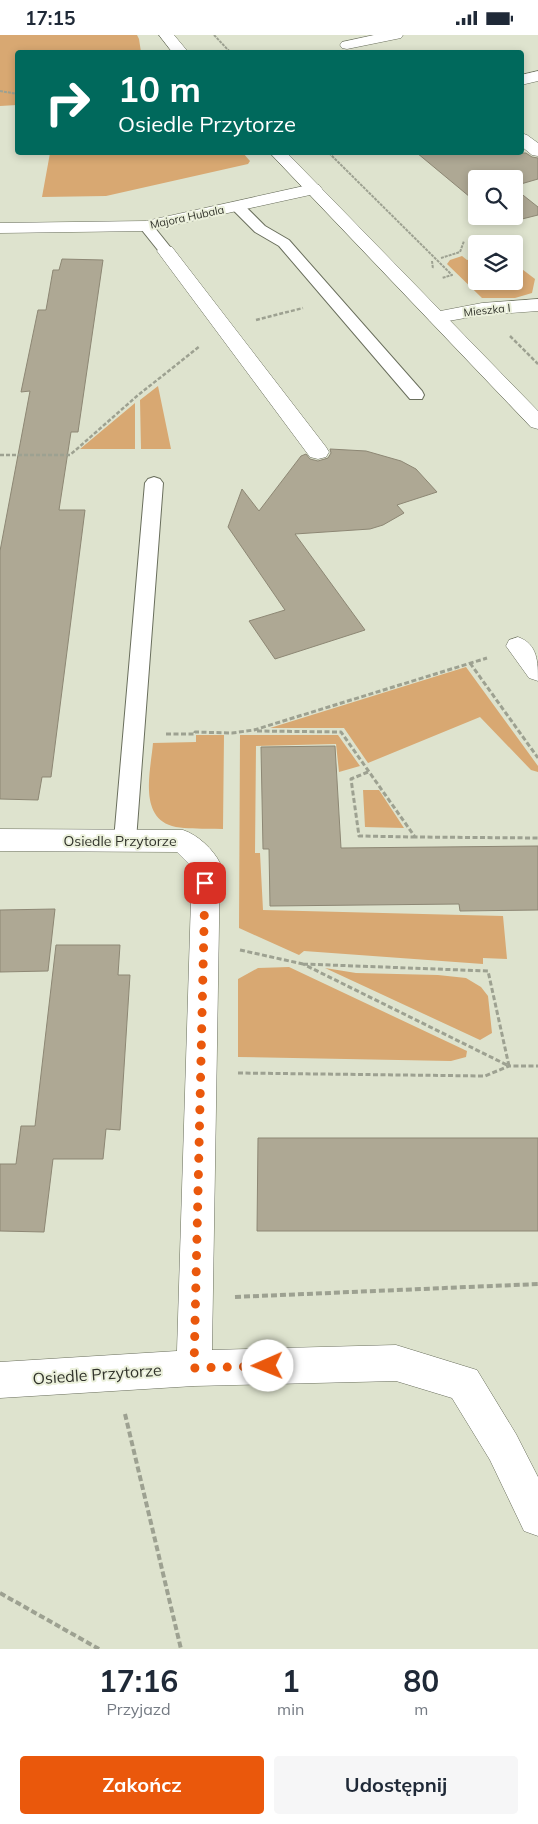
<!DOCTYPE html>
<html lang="pl">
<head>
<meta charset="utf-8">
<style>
	:root { --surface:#fff; --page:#f6f6f7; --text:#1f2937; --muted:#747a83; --accent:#ea580c }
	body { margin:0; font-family:Mulish,sans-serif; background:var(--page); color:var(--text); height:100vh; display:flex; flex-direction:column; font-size:19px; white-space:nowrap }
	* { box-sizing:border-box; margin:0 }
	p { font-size:16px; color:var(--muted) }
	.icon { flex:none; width:28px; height:28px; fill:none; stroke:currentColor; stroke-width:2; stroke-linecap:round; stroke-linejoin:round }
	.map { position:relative; height:1614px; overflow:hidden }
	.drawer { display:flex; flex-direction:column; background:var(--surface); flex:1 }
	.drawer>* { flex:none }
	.hud { position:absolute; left:15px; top:15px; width:509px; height:105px; border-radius:5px; box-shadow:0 2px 8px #0003; background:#00695c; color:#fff; overflow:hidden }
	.tools { position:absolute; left:468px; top:135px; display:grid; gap:10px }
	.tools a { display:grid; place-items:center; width:55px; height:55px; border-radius:5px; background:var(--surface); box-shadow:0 2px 8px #0003; font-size:25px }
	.pin { position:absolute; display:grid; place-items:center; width:42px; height:42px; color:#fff; margin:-21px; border-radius:10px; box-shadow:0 2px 8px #0006 }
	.me { position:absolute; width:55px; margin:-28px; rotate:269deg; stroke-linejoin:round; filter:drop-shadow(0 0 4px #0008) }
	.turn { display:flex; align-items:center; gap:18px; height:105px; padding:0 20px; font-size:22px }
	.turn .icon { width:65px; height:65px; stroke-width:2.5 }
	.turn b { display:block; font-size:35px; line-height:42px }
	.eta { display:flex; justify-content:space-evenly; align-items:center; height:85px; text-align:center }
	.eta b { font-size:30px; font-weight:700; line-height:35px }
	.button { display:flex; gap:10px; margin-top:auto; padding:10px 20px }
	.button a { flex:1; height:58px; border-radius:5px; background:var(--accent); color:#fff; font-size:20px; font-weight:700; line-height:58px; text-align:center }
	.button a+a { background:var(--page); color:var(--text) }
	.status { display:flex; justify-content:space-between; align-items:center; height:35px; padding:0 25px; background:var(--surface); direction:ltr }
	.status svg { height:14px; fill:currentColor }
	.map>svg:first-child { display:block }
	.green { fill:#d8a872 }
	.building { fill:#aea894; stroke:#8d8774 }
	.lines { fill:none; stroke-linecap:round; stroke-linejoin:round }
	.lane-casing { stroke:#696e5c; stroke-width:2 }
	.street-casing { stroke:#696e5c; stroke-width:1 }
	.secondary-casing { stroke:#696e5c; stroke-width:1 }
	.path-far3 { stroke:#9da191; stroke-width:2; stroke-dasharray:3 1; stroke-linecap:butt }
	.path-far2 { stroke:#9da191; stroke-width:2.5; stroke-dasharray:4 2; stroke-linecap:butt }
	.path-far1 { stroke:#9da191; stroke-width:3; stroke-dasharray:5 2.5; stroke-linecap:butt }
	.path { stroke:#9da191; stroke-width:4; stroke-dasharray:6 3; stroke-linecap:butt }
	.lane { fill:#fff; fill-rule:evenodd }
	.street { fill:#fff; fill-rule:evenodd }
	.secondary { fill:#fff; fill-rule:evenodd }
	.route { stroke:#ea580c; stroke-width:9; stroke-dasharray:0 16.2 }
	.labels { text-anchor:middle; stroke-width:4; stroke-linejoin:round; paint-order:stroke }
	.far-street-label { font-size:11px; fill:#31332b; stroke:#ebf0db }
	.street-label { font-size:14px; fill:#31332b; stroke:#ebf0db }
	.near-street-label { font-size:16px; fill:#31332b; stroke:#ebf0db }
</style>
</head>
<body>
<div class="status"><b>17:15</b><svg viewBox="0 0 49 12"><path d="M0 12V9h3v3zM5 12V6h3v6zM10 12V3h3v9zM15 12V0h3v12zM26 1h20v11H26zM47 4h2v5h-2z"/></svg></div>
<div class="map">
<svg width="538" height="1614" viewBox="0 0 538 1614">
	<rect width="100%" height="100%" fill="#dee3ce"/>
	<path class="green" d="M0 0H137L139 4 141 17 18 18 17 70 0 71Z
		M50 118H243L250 126 248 129 106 161 42 162Z
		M462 221 467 225 476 223V246H514V228L535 244 532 258 515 263H482L447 229 450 225Z
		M158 351 171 414H141L140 365Z
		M135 368V414H80Z
		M466 632 538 731V737L531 735 480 682 368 728 344 693H270Z
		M196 700H224L223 794C207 793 187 795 172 791 138 781 151 734 153 708L196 707Z
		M240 700H338L360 731 339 737 336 709 256 711 255 818H260L263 875 503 881 507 924 483 923V929L304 916 299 920 239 893Z
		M363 755H379L404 793 365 792Z
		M289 932 467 1016 466 1022 451 1026 238 1022V944L258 933Z
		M325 933 356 938 438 940 466 943 481 952 488 961 492 998 480 1005Z"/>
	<path class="building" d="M417 118H526L532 122 538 123V144L514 151V144H476V167Z
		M514 153 538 172V180L502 189 493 181H514Z
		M62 224 103 225 78 397H71L59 475H85L51 742H42L38 765 0 764V516L30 356 21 357 38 275H46L53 235H59Z
		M330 414 366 416 401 426 416 434 437 457 397 470 404 478 383 490 370 494 295 499 365 595 275 624 249 586 285 575 228 492 242 454 259 476 301 421 306 419 310 424 318 426 328 423 331 418Z
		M335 711 341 813 538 811V875L460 876 459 869 270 871 269 814H263L261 712Z
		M55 874 48 936 0 937V875Z
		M56 910H120L118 940H130L120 1095 106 1094 103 1124H53L44 1197 0 1196V1129H16L21 1091H35Z
		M258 1103H538V1196H257Z"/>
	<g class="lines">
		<defs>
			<path id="lane" d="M237 167 242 168 265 191 289 205 422 356 424 360 422 364H410L279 211 255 197 232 174 230 171 232 168Z
				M146 187 151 188 171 213 173 216 171 219H161L141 194 139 191 141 188Z
				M154 442 160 444 163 448 136 805 133 811 125 814 117 811 114 805 145 448 148 444Z"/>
			<path id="street" d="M374 0H403L401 3 347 14 342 13 340 10 342 7Z
				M538 36V46L521 50V40Z
				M521 98 527 100 538 108V121L532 120 521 111Z
				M313 149 319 150 322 154 319 158 146 196 0 198V188L146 186Z
				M166 211 172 212 326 412 329 417 326 422 318 424 310 422 157 216 160 212Z
				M538 264V276L482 280 437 288 430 286 427 282 430 278 482 268Z
				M518 602C538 609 538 627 538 646L529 643 506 611 509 605Z
				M0 794 183 795C198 800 213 814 220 828L212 1315 396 1310 477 1335 516 1399 538 1442V1501L524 1496 490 1425 452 1363 396 1346 194 1351 0 1363V1327L177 1316 192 832 177 817 0 816Z"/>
			<path id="secondary" d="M159 0H174L189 18H173Z
				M270 118H287L538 376V394L531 392Z"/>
		</defs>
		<use href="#lane" class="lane-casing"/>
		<use href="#street" class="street-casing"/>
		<use href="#secondary" class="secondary-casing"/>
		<path class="path-far3" d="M214 0 231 18
			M0 56 18 59
			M329 118 452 240 442 243
			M441 223 460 217 464 206
			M432 226 433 234"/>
		<path class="path-far2" d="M256 285 303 273
			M510 301 538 329
			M0 420H70L137 361 200 311"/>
		<path class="path-far1" d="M470 628 538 723
			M257 696 341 697 415 802 538 803
			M166 699H195V697L232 698 254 695 487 623
			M368 737 351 744 359 801 415 802
			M240 915 303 929
			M303 929 488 936 509 1031Z
			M238 1038 485 1041 509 1031H538"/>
		<path class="path" d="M235 1262 538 1249
			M125 1379 181 1614
			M0 1558 99 1614"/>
		<use href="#lane" class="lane"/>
		<use href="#street" class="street"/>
		<use href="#secondary" class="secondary"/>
	</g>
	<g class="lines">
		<path class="route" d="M205 848 194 1333 268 1331"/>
	</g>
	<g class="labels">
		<g class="far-street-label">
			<text transform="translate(187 182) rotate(-12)" y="4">Majora Hubala</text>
			<text transform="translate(487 275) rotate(-6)" y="4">Mieszka I</text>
		</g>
		<g class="street-label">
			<text x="120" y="811">Osiedle Przytorze</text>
		</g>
		<g class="near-street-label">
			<text transform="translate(97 1339) rotate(-4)" y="6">Osiedle Przytorze</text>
		</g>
	</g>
</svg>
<div class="tools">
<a><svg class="icon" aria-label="search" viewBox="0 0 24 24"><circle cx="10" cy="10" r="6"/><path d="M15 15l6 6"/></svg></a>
<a><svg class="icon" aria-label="layers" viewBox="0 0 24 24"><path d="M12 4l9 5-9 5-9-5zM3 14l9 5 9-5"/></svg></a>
</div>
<div class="pin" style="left:205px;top:848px;background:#d93025"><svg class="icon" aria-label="arrive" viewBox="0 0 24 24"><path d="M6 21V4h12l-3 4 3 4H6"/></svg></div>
<svg class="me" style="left:268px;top:1331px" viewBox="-20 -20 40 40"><circle r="19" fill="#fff"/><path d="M0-13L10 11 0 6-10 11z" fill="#ea580c"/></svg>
<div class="hud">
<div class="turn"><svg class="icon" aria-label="right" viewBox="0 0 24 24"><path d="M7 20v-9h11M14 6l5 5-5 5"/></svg><div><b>10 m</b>Osiedle Przytorze</div></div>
</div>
</div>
<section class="drawer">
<div class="eta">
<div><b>17:16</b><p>Przyjazd</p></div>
<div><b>1</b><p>min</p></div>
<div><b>80</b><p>m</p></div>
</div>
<div class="button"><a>Zakończ</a><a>Udostępnij</a></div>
</section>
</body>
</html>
